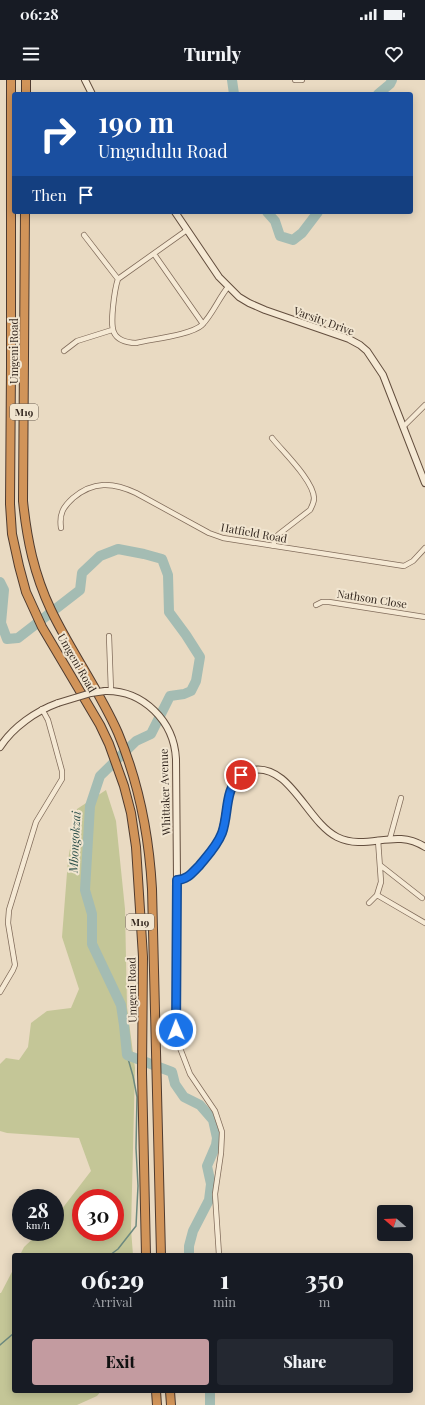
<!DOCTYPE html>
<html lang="en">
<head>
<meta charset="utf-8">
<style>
	:root { --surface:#171b24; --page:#242831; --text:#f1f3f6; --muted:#9ea1a6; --accent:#c39ba0 }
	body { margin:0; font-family:"Playfair Display",serif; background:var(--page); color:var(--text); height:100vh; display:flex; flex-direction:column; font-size:15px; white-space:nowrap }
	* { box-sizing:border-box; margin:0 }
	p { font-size:13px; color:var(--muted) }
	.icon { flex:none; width:22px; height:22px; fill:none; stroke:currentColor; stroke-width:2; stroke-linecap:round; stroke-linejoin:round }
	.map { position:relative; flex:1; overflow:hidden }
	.drawer { position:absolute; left:12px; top:1173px; width:401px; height:140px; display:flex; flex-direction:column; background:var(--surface); border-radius:4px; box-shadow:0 2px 10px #0003 }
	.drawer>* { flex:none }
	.banner { position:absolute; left:12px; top:12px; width:401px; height:122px; border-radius:4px; box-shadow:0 2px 10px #0003; background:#1a4fa0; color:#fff; overflow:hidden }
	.needle { width:26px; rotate:289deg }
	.fabs { position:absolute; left:377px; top:1125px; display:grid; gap:8px }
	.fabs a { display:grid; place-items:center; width:36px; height:36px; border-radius:4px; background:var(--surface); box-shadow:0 2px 10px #0003; font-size:20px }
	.speed { position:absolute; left:12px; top:1109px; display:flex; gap:8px; font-size:20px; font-weight:700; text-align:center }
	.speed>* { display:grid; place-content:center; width:52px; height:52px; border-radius:50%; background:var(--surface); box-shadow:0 2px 10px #0003; line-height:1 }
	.speed small { font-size:10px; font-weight:400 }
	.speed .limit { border:6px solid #d22; background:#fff; color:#111 }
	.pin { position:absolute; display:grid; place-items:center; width:34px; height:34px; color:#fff; margin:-17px; border:2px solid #fff; border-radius:50%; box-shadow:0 1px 4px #0007 }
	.me { position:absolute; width:44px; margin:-22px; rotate:359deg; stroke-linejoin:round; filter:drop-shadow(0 0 3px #0008) }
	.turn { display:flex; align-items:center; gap:14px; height:84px; padding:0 20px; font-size:18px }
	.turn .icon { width:52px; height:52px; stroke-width:2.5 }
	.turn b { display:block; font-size:28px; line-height:34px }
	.then { display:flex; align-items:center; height:38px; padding:0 20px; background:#0003; gap:8px; font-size:15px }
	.eta { display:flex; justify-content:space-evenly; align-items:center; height:68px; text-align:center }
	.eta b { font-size:24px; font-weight:800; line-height:28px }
	.primary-button { display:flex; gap:8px; margin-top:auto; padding:8px 20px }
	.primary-button a { flex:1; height:46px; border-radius:4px; background:var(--accent); color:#111; font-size:16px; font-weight:800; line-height:46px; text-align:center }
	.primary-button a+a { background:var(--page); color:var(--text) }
	.status { display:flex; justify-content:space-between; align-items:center; height:28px; padding:0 20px; background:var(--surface); direction:ltr }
	.status svg { height:11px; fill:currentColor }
	header { display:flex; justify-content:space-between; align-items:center; height:52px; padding:0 20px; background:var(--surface); font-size:18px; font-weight:800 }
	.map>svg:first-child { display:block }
	.green { fill:#c4c697; fill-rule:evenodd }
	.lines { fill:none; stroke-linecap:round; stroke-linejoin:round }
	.stream { stroke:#6c897f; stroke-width:1.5 }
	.river { stroke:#a4bcb3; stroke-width:10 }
	.street-casing { stroke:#816c5b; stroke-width:6 }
	.secondary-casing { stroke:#634e3e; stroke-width:8 }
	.highway-casing { stroke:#4f3b2f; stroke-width:10 }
	.street { stroke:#f5e9d4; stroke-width:4.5 }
	.secondary { stroke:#f5e9d4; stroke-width:6 }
	.highway { stroke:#d19459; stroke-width:8 }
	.secondary-bridge-casing { stroke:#634e3e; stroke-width:8; stroke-linecap:butt }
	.secondary-bridge { stroke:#f5e9d4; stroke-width:6 }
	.route-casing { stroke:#114b97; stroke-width:10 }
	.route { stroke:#1a73e8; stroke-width:7 }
	.labels { text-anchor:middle; stroke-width:4; stroke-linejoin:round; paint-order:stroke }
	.shield { fill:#f1e5d0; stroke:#6b5f53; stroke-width:1 }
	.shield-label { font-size:10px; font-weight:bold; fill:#32261e }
	.street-label { font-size:11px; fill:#32261e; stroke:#f1e5d0 }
	.water-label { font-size:12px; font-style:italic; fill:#2e514c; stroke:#f1e5d0 }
</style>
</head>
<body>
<div class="status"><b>06:28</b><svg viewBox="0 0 49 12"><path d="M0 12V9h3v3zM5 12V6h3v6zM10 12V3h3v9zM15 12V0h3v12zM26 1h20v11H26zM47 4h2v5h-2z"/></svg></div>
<header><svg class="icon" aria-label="menu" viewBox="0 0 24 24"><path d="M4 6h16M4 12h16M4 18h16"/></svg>Turnly<svg class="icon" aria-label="heart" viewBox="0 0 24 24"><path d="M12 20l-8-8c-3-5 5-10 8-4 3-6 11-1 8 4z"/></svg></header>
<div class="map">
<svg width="425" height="1325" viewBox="0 0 425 1325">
	<rect width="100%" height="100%" fill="#e9dac2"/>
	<path class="green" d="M106 710 116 741 125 829 127 927 135 988 131 1149 133 1175H20L24 1167 40 1152H55V1138L91 1091 79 1058 7 1053 0 1051V984L6 978 19 980 28 967 31 943 47 931 71 928 79 909 62 857 68 780 77 729ZM81 1118H115V1152H81Z
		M14 1188V1311H101L97 1316 77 1325H0V1213H1Z"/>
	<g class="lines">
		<path class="stream" d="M110 1175 118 1169 136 1146 138 1106 136 1068 137 1017 133 996 127 975
			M0 1265 14 1253"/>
		<path class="river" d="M232 0 234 14
			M378 14 390 4 392 0
			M267 132 275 141 280 156 293 160 302 153 318 132
			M0 502 4 510 1 543 7 559 18 558 80 510 82 493 100 476 118 469 144 474 162 479 168 495 169 532 186 555 200 577 196 601 191 611 184 614 170 616 151 654 136 661 100 696 90 726 85 810 92 834V864L121 925 124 945 127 975 172 992 175 1004 184 1017 200 1025 213 1040 217 1058 216 1065 207 1086 211 1104 209 1120 193 1151 189 1166V1175
			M210 1311V1325"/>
		<defs>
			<path id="street" d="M295 0H302
				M187 150 118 199C115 208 114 217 113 227 111 248 110 262 136 263 152 259 191 255 202 245 212 235 219 218 228 207
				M84 155 118 199
				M154 174 203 244
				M64 271 77 261 112 250
				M403 347 425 325
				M272 358C283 372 313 400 314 418 314 423 312 426 310 430L279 454 276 457 273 466
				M61 448C59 434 63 427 73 418 93 401 113 402 136 413L209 453 223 458 404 486 413 481 425 468
				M316 525 322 522H329L425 537
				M109 556 111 611
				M390 758 401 718
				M380 785 422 818
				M177 800 176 950 180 968 190 994 215 1031 222 1052 221 1073 215 1114 219 1175
				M377 815 425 843
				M369 823 377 815 381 802 378 760
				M0 912 13 890 15 885 8 843 9 830 36 742 62 699V691L53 658 48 640 42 629"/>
			<path id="secondary" d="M85 0 92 14
				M175 132 219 197 239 217 249 223 265 230 349 259 360 265 367 271 383 295 425 403
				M105 611C143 610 174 641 176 679L177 800C187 800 192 793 199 786 207 777 215 768 220 757 230 735 222 696 252 690 290 683 307 742 337 757 368 772 394 747 425 767
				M0 667C13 647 36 631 58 623"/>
			<path id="highway" d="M11 0V287L10 424 12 454 19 486 26 512 42 547 100 645 109 664 124 706 131 733 136 767 143 877 142 992 146 1175
				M26 14V0
				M25 132 23 421C27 460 34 494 51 530 71 572 99 610 118 653 139 703 149 755 152 809L161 1175
				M156 1311 157 1325
				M170 1311 171 1325"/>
		</defs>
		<use href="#street" class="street-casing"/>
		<use href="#secondary" class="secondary-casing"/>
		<use href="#highway" class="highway-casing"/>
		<use href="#street" class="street"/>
		<use href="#secondary" class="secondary"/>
		<use href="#highway" class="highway"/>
		<defs>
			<path id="secondary-bridge" d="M58 623 91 613 105 611"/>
		</defs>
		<use href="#secondary-bridge" class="secondary-bridge-casing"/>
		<use href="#secondary-bridge" class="secondary-bridge"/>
	</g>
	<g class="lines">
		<defs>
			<path id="route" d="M176 950 177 800C187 800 192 793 199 786 208 775 217 766 222 753 229 734 224 709 241 695"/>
		</defs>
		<use href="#route" class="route-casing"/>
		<use href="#route" class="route"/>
	</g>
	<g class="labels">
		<g class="shield">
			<rect x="10" y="324" width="28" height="16" rx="3"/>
			<rect x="126" y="834" width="28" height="16" rx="3"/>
		</g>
		<g class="shield-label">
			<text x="24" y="336">M19</text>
			<text x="140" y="846">M19</text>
		</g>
		<g class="street-label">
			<text transform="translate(324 241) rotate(20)" y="4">Varsity Drive</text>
			<text transform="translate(14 271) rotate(-90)" y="4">Umgeni Road</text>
			<text transform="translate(254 453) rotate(10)" y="4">Hatfield Road</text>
			<text transform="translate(372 519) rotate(9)" y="4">Nathson Close</text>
			<text transform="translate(77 583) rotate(60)" y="4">Umgeni Road</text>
			<text transform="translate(165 712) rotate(-92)" y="4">Whittaker Avenue</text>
			<text transform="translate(132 910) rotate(-91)" y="4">Umgeni Road</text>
		</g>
		<g class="water-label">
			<text transform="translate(75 762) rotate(-87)" y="4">Mbongokzai</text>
		</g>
	</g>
</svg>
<div class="fabs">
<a><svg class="needle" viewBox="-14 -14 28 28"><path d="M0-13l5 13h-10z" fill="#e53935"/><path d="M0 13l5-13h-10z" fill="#9ea1a6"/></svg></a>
</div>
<div class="speed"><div>28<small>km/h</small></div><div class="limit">30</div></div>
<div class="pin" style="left:241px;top:695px;background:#d93025"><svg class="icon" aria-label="arrive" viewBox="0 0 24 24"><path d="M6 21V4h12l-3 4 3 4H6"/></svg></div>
<svg class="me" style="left:176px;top:950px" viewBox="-20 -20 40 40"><circle r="17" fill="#1a73e8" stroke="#fff" stroke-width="3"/><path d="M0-11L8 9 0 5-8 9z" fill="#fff"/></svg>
<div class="banner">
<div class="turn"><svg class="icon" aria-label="right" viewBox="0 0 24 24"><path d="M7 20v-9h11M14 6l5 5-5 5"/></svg><div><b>190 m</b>Umgudulu Road</div></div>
<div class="then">Then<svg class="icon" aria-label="arrive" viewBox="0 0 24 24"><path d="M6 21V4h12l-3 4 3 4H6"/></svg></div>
</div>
<section class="drawer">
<div class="eta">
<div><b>06:29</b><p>Arrival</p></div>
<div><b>1</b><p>min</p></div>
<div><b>350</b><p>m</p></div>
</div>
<div class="primary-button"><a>Exit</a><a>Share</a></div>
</section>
</div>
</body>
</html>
